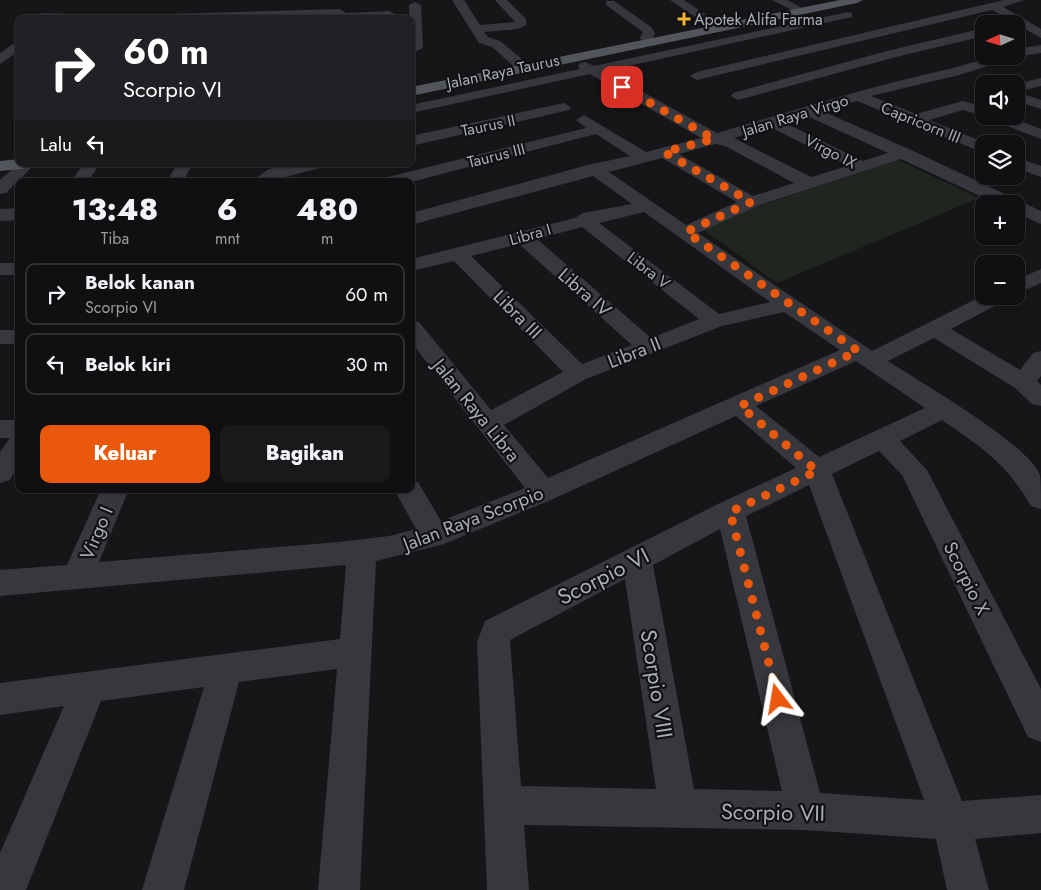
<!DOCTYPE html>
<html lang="id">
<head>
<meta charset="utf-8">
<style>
	:root { --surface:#101012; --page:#19191b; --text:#f1f3f6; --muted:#9c9d9f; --line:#303032; --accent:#ea580c }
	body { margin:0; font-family:Jost,sans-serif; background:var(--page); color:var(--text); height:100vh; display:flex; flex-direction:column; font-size:19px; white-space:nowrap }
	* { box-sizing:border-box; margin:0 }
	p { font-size:16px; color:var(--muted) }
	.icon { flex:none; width:28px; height:28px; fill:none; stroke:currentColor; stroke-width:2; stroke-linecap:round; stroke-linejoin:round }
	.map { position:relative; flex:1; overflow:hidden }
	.sheet { position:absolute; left:15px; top:178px; width:400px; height:315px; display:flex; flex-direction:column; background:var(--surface); border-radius:10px; box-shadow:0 1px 4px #0004,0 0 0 1px var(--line) }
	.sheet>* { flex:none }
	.guide { position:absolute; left:15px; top:15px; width:400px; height:152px; border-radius:10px; box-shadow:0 1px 4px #0004,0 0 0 1px var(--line); background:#202124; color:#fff; overflow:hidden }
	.needle { width:32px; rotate:266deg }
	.controls { position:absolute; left:975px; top:15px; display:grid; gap:10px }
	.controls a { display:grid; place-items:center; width:50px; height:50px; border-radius:10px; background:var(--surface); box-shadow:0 1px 4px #0004,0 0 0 1px var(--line); font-size:25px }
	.pin { position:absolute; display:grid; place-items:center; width:42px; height:42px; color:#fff; margin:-21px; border-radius:10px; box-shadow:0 2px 8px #0006 }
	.me { position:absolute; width:55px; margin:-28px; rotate:346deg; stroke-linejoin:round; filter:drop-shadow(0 0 4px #0008) }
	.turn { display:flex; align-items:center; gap:18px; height:105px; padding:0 25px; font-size:22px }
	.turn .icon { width:65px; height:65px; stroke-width:2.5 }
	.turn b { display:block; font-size:35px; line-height:42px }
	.then { display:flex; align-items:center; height:48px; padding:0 25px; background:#0003; gap:10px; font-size:19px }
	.eta { display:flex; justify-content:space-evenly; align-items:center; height:85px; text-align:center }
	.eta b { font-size:30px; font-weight:800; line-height:35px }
	.primary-button { display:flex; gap:10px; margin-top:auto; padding:10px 25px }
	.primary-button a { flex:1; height:58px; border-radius:10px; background:var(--accent); color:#fff; font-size:20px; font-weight:800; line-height:58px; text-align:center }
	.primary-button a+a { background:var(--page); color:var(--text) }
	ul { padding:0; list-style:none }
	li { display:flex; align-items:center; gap:15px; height:62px; margin:0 10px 8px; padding:0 15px; border:2px solid var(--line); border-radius:10px }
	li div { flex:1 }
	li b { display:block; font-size:19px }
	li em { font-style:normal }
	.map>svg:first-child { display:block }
	.green { fill:#1e261f }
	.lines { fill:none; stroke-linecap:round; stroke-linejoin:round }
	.minor { fill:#37383d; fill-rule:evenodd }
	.major { fill:#53555c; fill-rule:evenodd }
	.route { stroke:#ea580c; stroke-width:9; stroke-dasharray:0 16.2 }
	.poi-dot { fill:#f2b134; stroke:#111113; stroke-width:2 }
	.labels { text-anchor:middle; stroke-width:4.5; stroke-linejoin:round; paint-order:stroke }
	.far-poi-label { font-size:16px; fill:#a8adb8; stroke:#111113; text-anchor:start }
	.far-street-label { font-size:16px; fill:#a8adb8; stroke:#111113 }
	.street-label { font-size:19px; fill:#a8adb8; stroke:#111113 }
	.near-street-label { font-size:22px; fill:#a8adb8; stroke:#111113 }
</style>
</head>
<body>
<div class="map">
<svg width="1041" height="890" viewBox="0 0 1041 890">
	<rect width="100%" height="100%" fill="#161618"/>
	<path class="green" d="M898 160 979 198 777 283 698 226Z"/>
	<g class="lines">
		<path class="minor" d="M452 0H464L480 25 515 22 495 0H507L526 19V25L518 29 484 32 488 37 500 41 529 65 531 68 529 71H519L492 47 479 43Z
			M670 0H684L726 28 720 32 716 31Z
			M772 0H787L808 11 802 14 798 13Z
			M1004 0H1024L1003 7 1041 29V38L992 10 697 80 690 76 697 72Z
			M606 1H614L651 27 655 33 653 37 658 42 656 45C650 46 644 44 640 38L643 32 606 5Z
			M415 2 421 5 423 48 411 54 409 5Z
			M340 9 346 13 389 11 395 14C387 22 348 19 336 19L333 16 123 19 129 15Z
			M848 12 852 13V17L605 71 717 133C792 111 867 87 945 70 968 65 987 56 1011 56L1010 59 959 75 871 96 916 114 963 101 984 107V116L963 110 929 120 988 144H984V153L857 101 822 111 911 150 1041 211V224L1016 213V204H997L901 159 757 206 698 233 872 351 984 295 1009 296 1006 300 951 329 1020 370 1033 353 1041 351V376L1037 381 1041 385V406L1032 404 1015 388 934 338 888 361C920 382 1028 444 1040 475 1041 484 1041 500 1041 509L1031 506C1005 462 984 449 942 420L900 441 927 470 1041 689V742L1028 737 902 475 879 451 832 474 962 801 1041 795V833L975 839 989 890H947L936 839 806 830 524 825 529 890H487L477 642 485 621 720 503 796 468 736 416 553 499 444 544 376 561 360 890H318L337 669 239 682 184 890H142L204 687 101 701 26 890H0V853L64 706 0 715V683L340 639 346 565 0 596V570L67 565 101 489H129L99 562 339 542 389 536 416 529 394 489H411V480L418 482 441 521 525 488 411 342V320L419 322 491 410 563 372 454 261 411 271V259L575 218 583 213 632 204 593 176 411 225V213L588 165 630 156 596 134 411 182 385 181 388 177 586 128 576 120 584 115 646 152 701 138 590 74 411 113V105L580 69 578 66 580 63 585 62 594 66ZM807 116 888 153 863 161 785 123ZM770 127 848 166 811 177 734 138ZM715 144 725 146 794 183 753 196 679 154ZM662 158 737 202 686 225 609 172ZM644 212 770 302 719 314 599 223ZM582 227 699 319 651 338 537 239ZM519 244 632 345 582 364 471 256ZM784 312 840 350 548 478 504 425 586 379 722 326ZM856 361 925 408 819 457 756 406ZM809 485 924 800 820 793 746 516ZM720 529 782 791 694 789 653 565ZM625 579 656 789 521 786 510 640Z
			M42 13 106 15 112 19 38 18 36 16Z
			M984 28V36L896 57 738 100 731 96 733 93 887 51Z
			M19 40V51L0 64V53Z
			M1041 45V53L1016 57 1014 56H1016V49Z
			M1041 78V86L1017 92 1041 100V109L1016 101V84Z
			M564 103 571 107 569 110 411 146V136Z
			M987 116H1008L1041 129V139L989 119Z
			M1016 157 1041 166V177L1016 168Z
			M19 163 35 164 6 193 0 194V180Z
			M84 164H100L88 181H71Z
			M177 164H193L183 181H167Z
			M293 164H322L320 168C298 173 275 182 252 181L269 169Z
			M19 208V220L0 221V209Z
			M0 263H19V275H0Z
			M1041 269V283L1016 294V280Z
			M0 330H19V344H0Z
			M0 420H19V465L10 480 0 483V452L10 438H0Z"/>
		<path class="major" d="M840 0H863L857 3 411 96V87Z
			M19 159V164H34L31 168 0 171V161Z"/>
	</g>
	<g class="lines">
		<path class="route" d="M622 87 714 139 664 152 751 202 686 232 858 351 740 406 817 471 730 512 778 699"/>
	</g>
	<path class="poi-dot" d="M681.5 11.5h5v5h5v5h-5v5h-5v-5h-5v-5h5z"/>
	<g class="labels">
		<g class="far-poi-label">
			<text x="694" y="25">Apotek Alifa Farma</text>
		</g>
		<g class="far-street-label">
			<text transform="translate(503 71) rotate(-12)" y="6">Jalan Raya Taurus</text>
			<text transform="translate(795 115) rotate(-17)" y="6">Jalan Raya Virgo</text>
			<text transform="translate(921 122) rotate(22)" y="6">Capricorn III</text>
			<text transform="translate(488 125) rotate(-12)" y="6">Taurus II</text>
			<text transform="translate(831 151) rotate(27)" y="6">Virgo IX</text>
			<text transform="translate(496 155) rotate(-14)" y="6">Taurus III</text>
			<text transform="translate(530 234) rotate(-16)" y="6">Libra I</text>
			<text transform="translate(649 270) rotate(38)" y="6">Libra V</text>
		</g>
		<g class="street-label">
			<text transform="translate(585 292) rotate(41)" y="7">Libra IV</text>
			<text transform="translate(518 314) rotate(45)" y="7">Libra III</text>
			<text transform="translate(634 352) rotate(-21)" y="7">Libra II</text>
			<text transform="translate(477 410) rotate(51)" y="7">Jalan Raya Libra</text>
			<text transform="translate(473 518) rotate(-21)" y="7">Jalan Raya Scorpio</text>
			<text transform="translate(96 533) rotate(-67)" y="7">Virgo I</text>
			<text transform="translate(967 578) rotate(63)" y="7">Scorpio X</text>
		</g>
		<g class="near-street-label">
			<text transform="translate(603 576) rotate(-27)" y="8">Scorpio VI</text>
			<text transform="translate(657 684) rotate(81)" y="8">Scorpio VIII</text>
			<text transform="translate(773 812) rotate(1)" y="8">Scorpio VII</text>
		</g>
	</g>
</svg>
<div class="controls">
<a><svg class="needle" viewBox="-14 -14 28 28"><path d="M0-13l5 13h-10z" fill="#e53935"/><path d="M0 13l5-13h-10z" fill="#9c9d9f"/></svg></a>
<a><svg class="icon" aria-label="sound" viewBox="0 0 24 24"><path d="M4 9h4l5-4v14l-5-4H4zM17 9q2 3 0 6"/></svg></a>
<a><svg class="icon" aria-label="layers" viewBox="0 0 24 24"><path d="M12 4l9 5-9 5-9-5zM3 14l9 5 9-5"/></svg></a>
<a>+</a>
<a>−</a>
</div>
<div class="pin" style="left:622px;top:87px;background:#d93025"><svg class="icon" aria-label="arrive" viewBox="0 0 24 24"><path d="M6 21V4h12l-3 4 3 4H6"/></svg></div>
<svg class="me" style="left:778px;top:699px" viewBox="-20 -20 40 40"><path d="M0-17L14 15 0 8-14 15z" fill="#ea580c" stroke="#fff" stroke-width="4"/></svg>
<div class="guide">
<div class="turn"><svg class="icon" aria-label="right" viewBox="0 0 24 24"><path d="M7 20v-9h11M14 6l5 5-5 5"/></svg><div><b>60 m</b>Scorpio VI</div></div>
<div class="then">Lalu<svg class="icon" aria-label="left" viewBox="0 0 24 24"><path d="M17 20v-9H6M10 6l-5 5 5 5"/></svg></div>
</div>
<section class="sheet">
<div class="eta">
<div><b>13:48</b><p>Tiba</p></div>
<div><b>6</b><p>mnt</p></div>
<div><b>480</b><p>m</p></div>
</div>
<ul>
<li><svg class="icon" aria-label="right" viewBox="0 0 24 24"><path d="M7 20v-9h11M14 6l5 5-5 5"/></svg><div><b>Belok kanan</b><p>Scorpio VI</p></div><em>60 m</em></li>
<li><svg class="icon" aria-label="left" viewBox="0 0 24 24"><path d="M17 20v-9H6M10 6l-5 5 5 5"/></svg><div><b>Belok kiri</b></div><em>30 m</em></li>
</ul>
<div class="primary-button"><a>Keluar</a><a>Bagikan</a></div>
</section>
</div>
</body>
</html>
